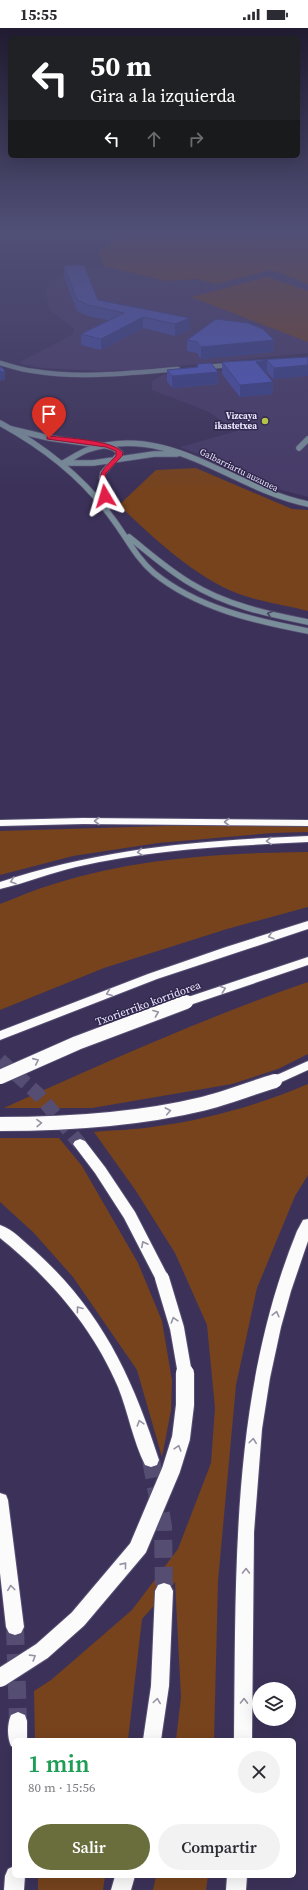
<!DOCTYPE html>
<html lang="es">
<head>
<meta charset="utf-8">
<style>
	:root { --surface:#fff; --page:#f2f2f3; --text:#2b2b33; --muted:#7c7c81; --accent:#6a6e3d }
	body { margin:0; font-family:"Source Serif 4",serif; background:var(--page); color:var(--text); height:100vh; display:flex; flex-direction:column; font-size:15px; white-space:nowrap }
	* { box-sizing:border-box; margin:0 }
	p { font-size:13px; color:var(--muted) }
	.icon { flex:none; width:22px; height:22px; fill:none; stroke:currentColor; stroke-width:2; stroke-linecap:round; stroke-linejoin:round }
	.map { position:relative; flex:1; overflow:hidden }
	.panel { position:absolute; left:12px; top:1710px; width:284px; height:140px; display:flex; flex-direction:column; background:var(--surface); border-radius:6px; box-shadow:0 4px 16px #0002 }
	.panel>* { flex:none }
	.banner { position:absolute; left:8px; top:8px; width:292px; height:122px; border-radius:6px; box-shadow:0 4px 16px #0002; background:#202124; color:#fff; overflow:hidden }
	.fabs { position:absolute; left:252px; top:1654px; display:grid; gap:8px }
	.fabs a { display:grid; place-items:center; width:44px; height:44px; border-radius:50%; background:var(--surface); box-shadow:0 4px 16px #0002; font-size:20px }
	.pin { position:absolute; display:grid; place-items:center; width:34px; height:34px; color:#fff; margin:-41px -17px; border-radius:50% 50% 50% 0; rotate:-45deg; box-shadow:0 0 4px #0007 }
	.pin .icon { rotate:45deg }
	.me { position:absolute; width:44px; margin:-22px; rotate:353deg; stroke-linejoin:round; filter:drop-shadow(0 0 3px #0008) }
	.turn { display:flex; align-items:center; gap:14px; height:84px; padding:0 16px; font-size:18px }
	.turn .icon { width:52px; height:52px; stroke-width:2.5 }
	.turn b { display:block; font-size:28px; line-height:34px }
	.lanes { display:flex; align-items:center; height:38px; padding:0 16px; background:#0003; justify-content:center; gap:20px; direction:ltr }
	.lanes .off { opacity:.35 }
	.round { display:grid; place-items:center; flex:none; width:42px; height:42px; border-radius:21px; background:var(--page) }
	.summary { display:flex; align-items:center; justify-content:space-between; height:68px; padding:0 16px }
	h1 { font-size:24px; font-weight:600; line-height:30px; color:#1e9e55 }
	.button { display:flex; gap:8px; margin-top:auto; padding:8px 16px }
	.button a { flex:1; height:46px; border-radius:24px; background:var(--accent); color:#fff; font-size:16px; font-weight:600; line-height:46px; text-align:center }
	.button a+a { background:var(--page); color:var(--text) }
	.status { display:flex; justify-content:space-between; align-items:center; height:28px; padding:0 20px; background:var(--surface); direction:ltr }
	.status svg { height:11px; fill:currentColor }
	.map>svg:first-child { display:block }
	.built { fill:#473b68 }
	.green { fill:#76431d }
	.lines { fill:none; stroke-linecap:round; stroke-linejoin:round }
	.motorway-tunnel-far1 { stroke:#564d72; stroke-width:14; stroke-dasharray:14 7; stroke-linecap:butt }
	.motorway-tunnel { stroke:#564d72; stroke-width:18; stroke-dasharray:18 9; stroke-linecap:butt }
	.service-casing { stroke:#584f74; stroke-width:7 }
	.minor-casing { stroke:#584f74; stroke-width:5.5 }
	.tertiary-casing { stroke:#584f74; stroke-width:7 }
	.motorway-casing { stroke:#584f74; stroke-width:2 }
	.service { stroke:#7a8e9a; stroke-width:5.5 }
	.minor { stroke:#7a8e9a; stroke-width:4.5 }
	.tertiary { stroke:#7a8e9a; stroke-width:5.5 }
	.motorway { fill:#fbfbfb; fill-rule:evenodd }
	.motorway-bridge-far1-casing { stroke:#584f74; stroke-width:16; stroke-linecap:butt }
	.motorway-bridge-casing { stroke:#584f74; stroke-width:20; stroke-linecap:butt }
	.motorway-bridge-far1 { stroke:#fbfbfb; stroke-width:14 }
	.motorway-bridge { stroke:#fbfbfb; stroke-width:18 }
	.wall { fill:#444eac }
	.shaded-wall { fill:#37408c }
	.building { fill:#4f5bc8; stroke:#37408c }
	.oneway { stroke:#484764 }
	.oneway2 { stroke:#9692a4 }
	.route { fill:#e11d48; stroke:#92132f }
	.poi-dot { fill:#b6c149; stroke:#32284d; stroke-width:1.5 }
	.labels { text-anchor:middle; stroke-width:3; stroke-linejoin:round; paint-order:stroke }
	.far-poi-label { font-size:9px; font-weight:bold; fill:#ebe7ff; stroke:#32284d; text-anchor:end }
	.far-street-label { font-size:9px; fill:#ebe7ff; stroke:#32284d }
	.street-label { font-size:11px; fill:#ebe7ff; stroke:#32284d }
</style>
</head>
<body>
<div class="status"><b>15:55</b><svg viewBox="0 0 49 12"><path d="M0 12V9h3v3zM5 12V6h3v6zM10 12V3h3v9zM15 12V0h3v12zM26 1h20v11H26zM47 4h2v5h-2z"/></svg></div>
<div class="map">
<svg width="308" height="1862" viewBox="0 0 308 1862">
	<rect width="100%" height="100%" fill="#3c3259"/>
	<path class="built" d="M104 238 166 253 197 251 217 255 271 242 308 256V325L136 342 98 343 43 340 18 335 72 307 74 301 50 282 46 265 49 253 81 241Z
		M308 336V469L240 451 198 426 180 419 237 403 207 383 152 362V353L163 347Z"/>
	<path class="green" d="M134 201H308V256L271 242 217 256 197 251 166 253 104 238 99 223Z
		M267 249 308 263V314L191 269Z
		M196 440 292 481 308 482V583C286 577 261 574 239 566 196 550 152 509 119 477L156 442Z
		M263 795H308V804L272 805 158 815 73 828 0 847V803Z
		M308 824V879L227 901 104 940 0 982V876C18 869 36 861 54 856 136 830 223 825 308 824Z
		M308 954V1026L278 1041 232 1056 92 1080H4C104 1035 204 990 308 954Z
		M308 1056V1147L295 1168 257 1260 236 1357 218 1553 214 1712H176L181 1669 175 1554 142 1591 128 1712H35L34 1663 51 1652 132 1582 178 1521 211 1435 215 1380 207 1297 175 1225 136 1163 94 1104C113 1102 133 1102 152 1099 206 1092 259 1077 308 1056Z
		M0 1110H59L82 1138 138 1235 162 1293 172 1353 171 1382 162 1429 137 1342 73 1249 33 1204 0 1174Z
		M38 1848H105L103 1862H38Z
		M156 1848H208L206 1862H153Z"/>
	<g class="lines">
		<path class="motorway-tunnel-far1" d="M0 1032 38 1066 80 1116"/>
		<path class="motorway-tunnel" d="M151 1432 163 1498 164 1563
			M15 1599 18 1693"/>
		<defs>
			<path id="service" d="M11 401 49 410 107 418 114 420 120 425 103 445 102 450 107 483
				M299 420 308 411
				M63 435C71 431 79 425 87 422 170 394 232 461 308 476
				M65 435H93L154 426H177"/>
			<path id="minor" d="M0 335C11 338 22 342 33 343 81 351 130 345 178 341
				M203 339 232 337"/>
			<path id="tertiary" d="M0 395C44 419 83 449 112 490 126 508 136 530 154 545 197 580 255 593 308 603
				M129 509C149 525 168 542 190 555 226 577 267 586 308 594"/>
			<path id="motorway" d="M83 790 308 792V798L83 796 0 798V792Z
				M308 808V814C230 818 152 821 76 839 50 845 26 855 0 861V854C102 820 202 812 308 808Z
				M308 893V901L157 951 0 1012V1003L148 946 226 919Z
				M308 929V937L190 977H182L180 974 182 971Z
				M308 1033V1042L275 1057 270 1056 268 1053 270 1050Z
				M80 1111 85 1113 105 1139 135 1184 169 1250 167 1254 162 1256 157 1254 124 1190 95 1145 73 1116 75 1113Z
				M308 1191V1213L291 1263 281 1299 270 1350 262 1401 254 1504 252 1712H234C236 1540 231 1365 297 1203L303 1192Z
				M0 1197C13 1201 24 1214 34 1222 101 1282 132 1348 159 1432L157 1437 151 1439 145 1437C133 1413 128 1384 118 1359 93 1300 50 1250 0 1210Z
				M0 1465 6 1467 8 1472 24 1599 21 1605 15 1607 9 1605 6 1599 0 1545Z
				M164 1555 170 1557 173 1563 169 1658 161 1712H143L151 1658 155 1563 158 1557Z
				M18 1684 25 1687 27 1693V1712H14V1719L11 1718C7 1709 7 1696 11 1687Z
				M14 1838V1848H25L24 1862H4L5 1848 8 1841Z
				M115 1848H135L131 1862H111Z
				M227 1848H247L246 1862H226Z"/>
		</defs>
		<use href="#service" class="service-casing"/>
		<use href="#minor" class="minor-casing"/>
		<use href="#tertiary" class="tertiary-casing"/>
		<use href="#motorway" class="motorway-casing"/>
		<use href="#service" class="service"/>
		<use href="#minor" class="minor"/>
		<use href="#tertiary" class="tertiary"/>
		<use href="#motorway" class="motorway"/>
		<defs>
			<path id="motorway-bridge-far1" d="M0 1049 77 1015 186 974
				M0 1096C68 1096 136 1092 202 1076 227 1070 251 1060 275 1053
				M162 1250 177 1300 185 1346"/>
			<path id="motorway-bridge" d="M0 1650 42 1623 78 1591 138 1520 171 1442 181 1410 185 1377V1345"/>
		</defs>
		<use href="#motorway-bridge-far1" class="motorway-bridge-far1-casing"/>
		<use href="#motorway-bridge" class="motorway-bridge-casing"/>
		<use href="#motorway-bridge-far1" class="motorway-bridge-far1"/>
		<use href="#motorway-bridge" class="motorway-bridge"/>
	</g>
	<path class="wall" d="M64 238 98 272 190 301 175 308 143 300 101 322 81 317V306L108 292 88 288 77 283 64 249Z
		M187 312H274L273 324 201 331 197 325 187 323Z
		M308 329 273 351 267 344H265L273 354 272 366 240 369 222 346V334Z
		M197 336 218 356 172 360 167 353V342L197 339Z"/>
	<path class="shaded-wall" d="M143 289V300L101 322V311Z
		M190 290V301L175 308V296Z
		M274 312 273 324 201 331V319Z
		M267 332V344L255 345 256 334Z
		M308 337V348L273 351 274 340Z
		M5 343V352L0 353V344Z
		M218 344V356L172 360V348Z
		M273 354 272 366 240 369V357Z"/>
	<path class="building" d="M84 237 98 272 190 290 175 296 143 289 101 311 81 306 124 285 88 277 77 272 64 238Z
		M216 291 248 295 263 301 274 312 201 319 197 314 187 312Z
		M308 329V337L274 340 267 332 256 334 273 354 240 357 222 334Z
		M211 335 218 344 172 348 167 342 198 339 197 336Z
		M0 338 5 343 0 344Z"/>
	<defs><path id="oneway-chevron" d="M-2-3.5L2.5 0L-2 3.5" fill="none" stroke-width="1.6" stroke-linecap="round" stroke-linejoin="round"/></defs>
	<use class="oneway" href="#oneway-chevron" transform="translate(270 586) rotate(-164)"/>
	<g class="oneway2">
		<use href="#oneway-chevron" transform="translate(97 793) rotate(-180)"/>
		<use href="#oneway-chevron" transform="translate(227 794) rotate(-180)"/>
		<use href="#oneway-chevron" transform="translate(269 813) rotate(178)"/>
		<use href="#oneway-chevron" transform="translate(140 824) rotate(172)"/>
		<use href="#oneway-chevron" transform="translate(13 853) rotate(161)"/>
		<use href="#oneway-chevron" transform="translate(271 908) rotate(163)"/>
		<use href="#oneway-chevron" transform="translate(223 961) rotate(-19)"/>
		<use href="#oneway-chevron" transform="translate(109 965) rotate(159)"/>
		<use href="#oneway-chevron" transform="translate(156 985) rotate(-21)"/>
		<use href="#oneway-chevron" transform="translate(36 1033) rotate(-24)"/>
		<use href="#oneway-chevron" transform="translate(168 1083) rotate(-11)"/>
		<use href="#oneway-chevron" transform="translate(39 1095) rotate(-1)"/>
		<use href="#oneway-chevron" transform="translate(144 1216) rotate(-117)"/>
		<use href="#oneway-chevron" transform="translate(79 1281) rotate(-127)"/>
		<use href="#oneway-chevron" transform="translate(276 1286) rotate(-76)"/>
		<use href="#oneway-chevron" transform="translate(174 1292) rotate(-107)"/>
		<use href="#oneway-chevron" transform="translate(140 1395) rotate(-107)"/>
		<use href="#oneway-chevron" transform="translate(253 1413) rotate(-83)"/>
		<use href="#oneway-chevron" transform="translate(178 1420) rotate(-73)"/>
		<use href="#oneway-chevron" transform="translate(124 1537) rotate(-51)"/>
		<use href="#oneway-chevron" transform="translate(246 1543) rotate(-89)"/>
		<use href="#oneway-chevron" transform="translate(11 1560) rotate(-97)"/>
		<use href="#oneway-chevron" transform="translate(33 1629) rotate(-32)"/>
		<use href="#oneway-chevron" transform="translate(157 1673) rotate(-82)"/>
		<use href="#oneway-chevron" transform="translate(244 1673) rotate(-89)"/>
	</g>
	<linearGradient id="sky" x2="0" y2="1"><stop stop-color="#211c31"/><stop offset="0.44" stop-color="#504f76"/><stop offset="1" stop-color="#504f76" stop-opacity="0"/></linearGradient>
	<rect width="308" height="462" fill="url(#sky)"/>
	<path class="route" d="M49 408C66 410 114 412 123 425L122 428 106 445 105 450 107 469 102 468C98 443 100 445 116 428V423L106 419 47 411V409Z"/>
	<circle class="poi-dot" cx="265" cy="393" r="4"/>
	<g class="labels">
		<g class="far-poi-label">
			<text x="257" y="391">Vizcaya<tspan x="257" dy="10">ikastetxea</tspan></text>
		</g>
		<g class="far-street-label">
			<text transform="translate(239 442) rotate(26)" y="3">Galbarriartu auzunea</text>
		</g>
		<g class="street-label">
			<text transform="translate(148 975) rotate(-20)" y="4">Txorierriko korridorea</text>
		</g>
	</g>
</svg>
<div class="fabs">
<a><svg class="icon" aria-label="layers" viewBox="0 0 24 24"><path d="M12 4l9 5-9 5-9-5zM3 14l9 5 9-5"/></svg></a>
</div>
<div class="pin" style="left:49px;top:410px;background:#d93025"><svg class="icon" aria-label="arrive" viewBox="0 0 24 24"><path d="M6 21V4h12l-3 4 3 4H6"/></svg></div>
<svg class="me" style="left:105px;top:468px" viewBox="-20 -20 40 40"><path d="M0-17L14 15 0 8-14 15z" fill="#e11d48" stroke="#fff" stroke-width="4"/></svg>
<div class="banner">
<div class="turn"><svg class="icon" aria-label="left" viewBox="0 0 24 24"><path d="M17 20v-9H6M10 6l-5 5 5 5"/></svg><div><b>50 m</b>Gira a la izquierda</div></div>
<div class="lanes"><svg class="icon" aria-label="left" viewBox="0 0 24 24"><path d="M17 20v-9H6M10 6l-5 5 5 5"/></svg><svg class="icon off" aria-label="ahead" viewBox="0 0 24 24"><path d="M12 20V5M6 11l6-6 6 6"/></svg><svg class="icon off" aria-label="right" viewBox="0 0 24 24"><path d="M7 20v-9h11M14 6l5 5-5 5"/></svg></div>
</div>
<section class="panel">
<div class="summary"><div><h1>1 min</h1><p>80 m · 15:56</p></div><a class="round"><svg class="icon" aria-label="close" viewBox="0 0 24 24"><path d="M6 6l12 12M18 6L6 18"/></svg></a></div>
<div class="button"><a>Salir</a><a>Compartir</a></div>
</section>
</div>
</body>
</html>
